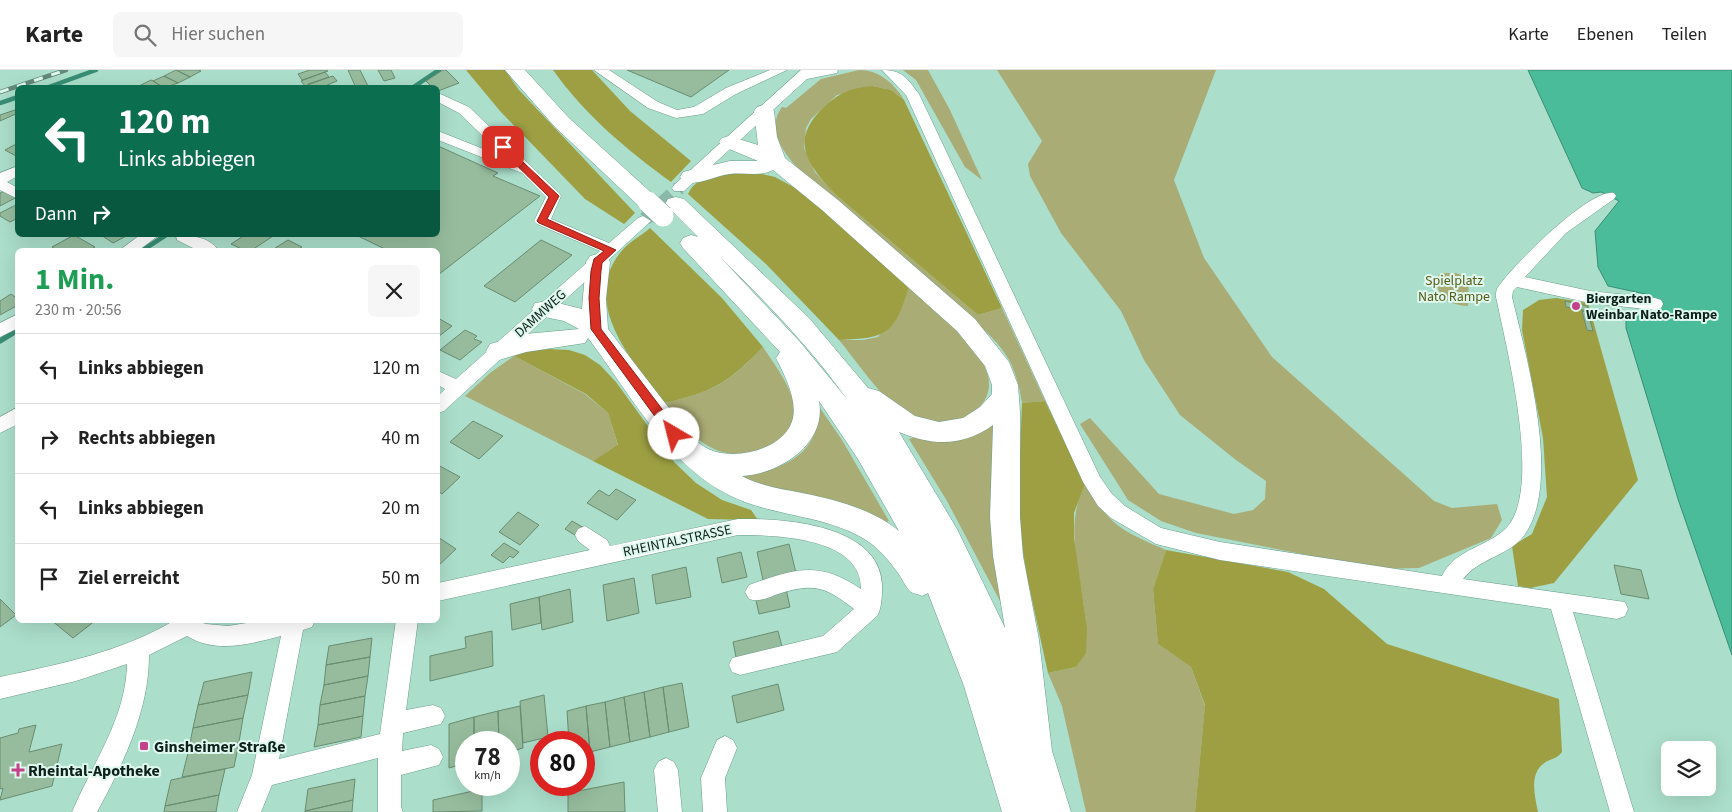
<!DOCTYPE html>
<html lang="de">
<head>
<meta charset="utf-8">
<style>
	:root { --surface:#fff; --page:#f6f6f6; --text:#222; --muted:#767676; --line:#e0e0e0 }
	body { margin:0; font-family:"Source Sans 3",sans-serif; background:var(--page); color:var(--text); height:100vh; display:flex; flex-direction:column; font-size:19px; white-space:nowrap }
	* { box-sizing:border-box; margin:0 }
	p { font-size:16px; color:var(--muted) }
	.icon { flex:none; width:28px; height:28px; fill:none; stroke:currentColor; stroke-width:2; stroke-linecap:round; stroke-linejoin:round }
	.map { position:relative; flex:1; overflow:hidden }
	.sheet { position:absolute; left:15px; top:178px; width:425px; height:375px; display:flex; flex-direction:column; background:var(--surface); border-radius:8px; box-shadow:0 5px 20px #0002 }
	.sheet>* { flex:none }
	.banner { position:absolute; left:15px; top:15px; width:425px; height:152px; border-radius:8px; box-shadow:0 5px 20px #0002; background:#0b6e4f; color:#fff; overflow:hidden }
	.controls { position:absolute; left:1661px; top:671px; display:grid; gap:10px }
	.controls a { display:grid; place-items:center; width:55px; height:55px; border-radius:8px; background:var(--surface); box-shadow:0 5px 20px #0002; font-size:25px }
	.speed { position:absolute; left:455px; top:661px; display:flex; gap:10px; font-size:25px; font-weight:700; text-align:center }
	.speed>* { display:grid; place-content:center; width:65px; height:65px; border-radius:50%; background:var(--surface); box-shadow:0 5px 20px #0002; line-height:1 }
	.speed small { font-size:12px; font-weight:400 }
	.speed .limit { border:8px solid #d22; background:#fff; color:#111 }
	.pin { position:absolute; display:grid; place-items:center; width:42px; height:42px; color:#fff; margin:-21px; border-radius:10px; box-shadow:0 2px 8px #0006 }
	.me { position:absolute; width:55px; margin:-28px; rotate:323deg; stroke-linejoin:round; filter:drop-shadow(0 0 4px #0008) }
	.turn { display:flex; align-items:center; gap:18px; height:105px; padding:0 20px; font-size:22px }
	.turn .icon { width:65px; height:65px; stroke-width:2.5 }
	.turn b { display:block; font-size:35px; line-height:42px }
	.then { display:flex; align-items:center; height:48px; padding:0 20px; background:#0003; gap:10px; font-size:19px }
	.round { display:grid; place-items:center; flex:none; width:52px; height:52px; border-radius:8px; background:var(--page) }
	.headline { display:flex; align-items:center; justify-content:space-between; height:85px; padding:0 20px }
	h1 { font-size:30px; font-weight:700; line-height:38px; color:#1e9e55 }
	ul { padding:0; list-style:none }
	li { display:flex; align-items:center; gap:15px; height:70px; padding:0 20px; border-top:1px solid var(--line) }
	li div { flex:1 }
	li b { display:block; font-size:19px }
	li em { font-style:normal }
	header { display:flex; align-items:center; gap:30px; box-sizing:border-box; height:70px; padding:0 25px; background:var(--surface); border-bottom:1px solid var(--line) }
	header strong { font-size:24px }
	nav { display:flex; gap:28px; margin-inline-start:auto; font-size:18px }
	.search { width:350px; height:45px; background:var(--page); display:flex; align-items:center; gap:12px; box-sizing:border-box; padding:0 18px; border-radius:8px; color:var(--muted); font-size:19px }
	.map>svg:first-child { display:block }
	.green { fill:#aaac75 }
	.forest { fill:#9d9f42 }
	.water { fill:#4abc9a; stroke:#388e74 }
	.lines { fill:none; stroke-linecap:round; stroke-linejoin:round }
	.stream-far1 { stroke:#388e74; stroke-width:4.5 }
	.stream { stroke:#388e74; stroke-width:5.5 }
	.building { fill:#96bc9d; stroke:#698d70 }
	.minor-tunnel { stroke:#8bb8a8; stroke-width:14; stroke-dasharray:14 8; stroke-linecap:butt }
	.minor-casing { stroke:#6c9d8c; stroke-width:1 }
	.highway-casing { stroke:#6c9d8c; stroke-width:1 }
	.minor { fill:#fff; fill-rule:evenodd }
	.highway { fill:#fff; fill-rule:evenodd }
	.rail-casing { stroke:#63887a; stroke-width:4.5 }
	.rail { stroke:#dff8ef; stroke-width:3; stroke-dasharray:9; stroke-linecap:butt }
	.highway-bridge-casing { stroke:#6c9d8c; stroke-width:22; stroke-linecap:butt }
	.highway-bridge { stroke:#fff; stroke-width:21 }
	.route { fill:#d93025; stroke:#8d1f18 }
	.poi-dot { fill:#c44289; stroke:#dff8ef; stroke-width:2 }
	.labels { text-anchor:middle; stroke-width:4; stroke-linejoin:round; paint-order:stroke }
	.park-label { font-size:14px; fill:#5a5b17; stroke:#dff8ef }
	.poi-label { font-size:14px; font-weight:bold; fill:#0d211a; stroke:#dff8ef; text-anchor:start }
	.street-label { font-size:14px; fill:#0d211a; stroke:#dff8ef }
	.near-poi-label { font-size:16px; font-weight:bold; fill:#0d211a; stroke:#dff8ef; text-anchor:start }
</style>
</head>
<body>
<header>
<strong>Karte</strong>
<div class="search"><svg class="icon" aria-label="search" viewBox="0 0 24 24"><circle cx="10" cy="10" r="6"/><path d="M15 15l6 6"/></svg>Hier suchen</div>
<nav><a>Karte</a><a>Ebenen</a><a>Teilen</a></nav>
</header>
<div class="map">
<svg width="1732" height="742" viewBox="0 0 1732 742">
	<rect width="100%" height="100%" fill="#abdecb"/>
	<path class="green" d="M859 0C879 0 894 13 904 30L891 20 873 16 837 25 811 49 806 58 804 78 815 102 836 125 978 245 1002 238 1045 331 1022 333C1015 289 1004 279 973 249L804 105C787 87 764 61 782 37L786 38 821 9Z
		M903 0H928L950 40 982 110 965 97 916 10Z
		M997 0H1216L1174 110 1204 188 1272 287 1434 431 1452 438 1497 434 1502 450 1491 468 1419 498 1377 499 1196 463 1161 451 1128 430 1080 354 1090 348 1159 424 1234 444 1253 440 1265 429 1266 411 1236 390 1180 345 1144 290 1121 241 1061 163 1030 106 1028 94 1042 71Z
		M1446 203H1456L1469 208 1468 236C1451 235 1438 229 1436 210L1439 204Z
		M909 217C936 241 976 267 987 303 997 333 967 352 941 354 927 356 904 343 893 334 876 320 854 288 839 270H863L878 267 904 231Z
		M763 277C775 295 792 317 794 338 796 378 744 393 714 379 693 369 679 351 664 333 715 321 727 314 763 277Z
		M514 286 585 324 608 343 618 376 593 391 465 326 490 303Z
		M820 338 842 370 889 451 886 452 859 438 834 430 762 418 737 405C767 404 806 393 816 359 818 354 816 346 816 340Z
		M997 353 1005 532 1001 533 947 431 909 369C927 362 946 371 965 368 977 366 987 359 997 353Z
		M1085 414C1110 456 1122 461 1166 480L1153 519 1158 574 1191 597 1205 636 1195 742H1086L1062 636 1048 603 1076 597C1079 585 1087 568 1086 556 1083 508 1062 460 1085 414Z"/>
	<path class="forest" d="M466 0H505L519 20 635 143 624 154 585 129 500 41Z
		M553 0H592L630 41 691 91 671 112C627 80 585 45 553 0Z
		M873 16 891 20 904 30 1002 238 978 245 836 125C808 95 788 71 824 37 840 22 851 18 873 16Z
		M754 102 775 107 797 119 819 135 909 217C894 265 887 268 839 270L766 194 688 124C698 101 734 103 754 102Z
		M650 158 722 228 763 277C728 313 713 322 664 333 634 293 580 234 620 183 627 173 641 166 650 158Z
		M1556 228 1588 233 1638 410 1554 513 1530 518 1518 516 1512 476 1532 464 1547 427 1543 368 1522 260 1523 240 1539 230Z
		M549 279 569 280 585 285 600 295 616 312 674 392 696 413 722 430 751 440 758 450 708 449 593 391 618 375 608 343 586 324 514 286 529 281Z
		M1045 331 1085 414 1074 443V468L1087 558 1086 583 1076 597 1048 603 1027 507 1021 469 1018 435 1022 333Z
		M1166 480 1288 502 1324 519 1387 574 1559 629 1562 682C1556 690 1550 688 1543 694 1529 705 1535 727 1538 742H1195L1205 635 1191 597 1158 574 1153 519Z"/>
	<path class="water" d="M1528 0H1732V585L1678 429 1626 258V250L1629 245 1658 242 1650 225 1608 216 1598 197 1595 161 1619 131 1601 122 1593 123 1582 118Z"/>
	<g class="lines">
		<path class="stream-far1" d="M46 18 96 0
			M412 18 439 0
			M0 33 18 27
			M143 180 166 165"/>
		<path class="stream" d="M0 271 18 260"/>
	</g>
	<path class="building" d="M176 0 190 7 178 13 164 6Z
		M176 0H198L201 1 190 7Z
		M310 0H326L328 1 302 10 298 4Z
		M348 0H360L369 18H356Z
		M378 0H391L395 8 384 11Z
		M443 0H446L459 13 438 21V18H433L426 11Z
		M627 0H729L691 27Z
		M325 2 329 7 305 16 301 11Z
		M164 6 178 13 164 18 153 11Z
		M333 6 337 11 320 18H310L308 14Z
		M151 10 153 11 164 18 139 16Z
		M18 39V43L0 51V45Z
		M18 73V87L5 80Z
		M438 76 498 103 493 106 540 126 438 205V180H387L356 165H438Z
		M7 120 17 127 0 136V123Z
		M18 134V148L10 152 0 146V143Z
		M74 165 95 177 89 180H57L52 177Z
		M101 165H128L113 173Z
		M245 165H270L273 166 252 180H244L231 174Z
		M288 170 302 177 297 180H272Z
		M541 170 572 185 515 232 484 216Z
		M11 224 18 229V235L0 245V231Z
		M1565 231 1587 236 1588 241 1566 237Z
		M1582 241 1588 242 1593 261 1587 260Z
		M438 248 452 256 438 267Z
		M465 260 477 266 474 269 482 272 460 290 440 280Z
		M473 351 503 366 479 389 450 372Z
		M438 395 460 407 442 424 438 421Z
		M616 419 636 430 617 450 587 433 599 420 609 426Z
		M518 442 539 455 520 475 499 462Z
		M572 451 586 459 578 467 565 459Z
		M438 467 456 479 438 496Z
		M504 473 519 482 513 488 510 486 503 493 491 485Z
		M789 474 796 503 763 510 757 482Z
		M741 482 747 507 722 513 717 488Z
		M1614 495 1641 500 1649 529 1621 524Z
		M686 497 691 527 656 534 652 505Z
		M634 508 639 543 607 551 603 515Z
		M570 519 573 552 542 560 539 527Z
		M786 519 790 537 759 544 755 526Z
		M539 527 541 553 512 560 510 534Z
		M0 529 16 545 0 557Z
		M51 550H96L73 568Z
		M492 561 493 596 430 611V586L466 578 465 567Z
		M778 561 783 581 737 592 733 572Z
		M372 568 370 587 326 595 329 576Z
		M370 587 368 606 324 615 326 595Z
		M252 602 248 625 198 635 204 612Z
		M368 606 365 626 320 635 324 615Z
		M682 613 689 657 669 662 663 617Z
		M778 614 784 640 737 653 732 626Z
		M663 617 669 662 650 667 644 622Z
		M644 622 650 667 630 672 624 627Z
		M248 625 243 648 193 658 198 635Z
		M544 625 548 667 523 673 520 631Z
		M365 626 363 646 318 655 320 635Z
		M624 627 630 672 610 677 605 632Z
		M605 632 610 677 590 682 586 636Z
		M520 636 523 678 509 682V672H499L498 641Z
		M586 636 590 682 584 684V672H569L567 641Z
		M498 641 499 672H474V647Z
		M363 646 361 667 314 677 318 655Z
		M474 647V672H466V693L449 698V654Z
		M243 648 239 672 188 683 193 658Z
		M36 655 29 682 62 674 52 716 0 730 3 718 0 719V668L18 663 19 659Z
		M239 672 234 697 182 707 188 683Z
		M225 699 219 725 165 736 171 710Z
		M355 709 353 730 305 741 308 719Z
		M624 712 625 742H568V723Z
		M482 719V741L433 742V730Z
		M219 725 216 742H164L165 736Z
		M353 730 352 742H305V741Z"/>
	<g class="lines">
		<path class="minor-tunnel" d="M645 149 679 118"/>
		<defs>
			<path id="minor" d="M594 0H609L658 32 677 40 694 37 726 18 770 0H787L736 24 703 44 676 48 648 38Z
				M801 0H838L837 3 807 9 684 121H674L672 118 674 115Z
				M882 0C902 0 907 8 919 24L1100 407 1112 424 1125 436 1161 458 1220 472 1442 506C1455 478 1490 477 1508 456 1542 415 1506 276 1496 227 1496 223 1496 219 1499 216 1512 196 1591 117 1614 123L1616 126 1614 129 1566 163 1525 207 1590 221 1655 228 1661 230 1663 234 1661 238 1655 240 1590 233 1517 217 1513 221 1512 227C1526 286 1564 418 1522 468 1507 486 1478 489 1463 509L1625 532 1628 539 1625 546 1617 549 1573 542 1634 742H1610L1551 539 1220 490 1156 474 1111 448 1098 436 1083 412 906 25Z
				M438 23 469 37 559 123 561 126 551 149 609 173 638 148 643 146 651 151 444 341 438 343V326L445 319 438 315V301L456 309 600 181 537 154 534 151 546 127 522 103 438 70V61L506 88 459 43 438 32Z
				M18 96V106L7 112 18 118V129L0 120V103Z
				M140 165H159L139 180H120Z
				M176 165C190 165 210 167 218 180H197L177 170Z
				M18 244V258L0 267V253Z
				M18 337V354L0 363V347Z
				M738 449C782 448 880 454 882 515 882 525 882 535 878 545L837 582 740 605 732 602 729 595 732 588 823 566 854 539C823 515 813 513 775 525 765 529 758 532 749 529L745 522 749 515C794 499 818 490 861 519 862 467 775 465 738 465L438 531V513L590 480 578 471 575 465 578 459 585 456 607 470 610 476Z
				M175 550H205L203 553 206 554 228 556 266 550H315L312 557 303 560 279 689 380 664 396 550H418L406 640 433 635 441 638 445 646 441 654 403 663 402 681 431 675 439 679 443 687 439 695 401 705V737L403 742H378V688L272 715 261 742H237L252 705 281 566C250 574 216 584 187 566L149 585C149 641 123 694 97 742H72C92 694 126 649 127 594L76 611 0 629V607C60 594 122 582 175 550Z
				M725 666 733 670 737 678 725 708 727 742H703L701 708 717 670Z
				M666 688 674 692 678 700 682 742H658L654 700 658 692Z"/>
			<path id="highway" d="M505 0H525L569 48 656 127 659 132 656 137 648 139 640 137 555 57Z
				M764 35 771 37 774 41 777 67 785 88 838 130 975 249 1009 292 1018 315 1020 342V447L1023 486 1039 570 1052 681 1071 742H1002L964 616 928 523 922 526C919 524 914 524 911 522 906 518 902 508 898 503 888 489 876 475 861 467 825 447 783 446 745 432 672 405 633 327 588 268L585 273 526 282 499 290 490 288 486 281 490 274 525 264 579 259 564 251 535 245 532 239 535 233 550 231 582 239 586 192 590 186 598 184 606 186 610 192 606 229 608 259 672 342 699 373C722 394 779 383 791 354 800 334 785 306 776 288L780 282 683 178 680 173 683 168 691 165 698 167 665 134 668 129 676 127 684 129 809 248 868 318 879 321 915 346 939 352 963 348 980 337 992 324V315L985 296 957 261 822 140 773 100C761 107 744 102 730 104 714 106 699 116 683 112L680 107 683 102 730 91H758L722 76 719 72 722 68 729 66 758 75 754 41 757 37ZM721 188C766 232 810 277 847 329L800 272ZM819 331 858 389 899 461C872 439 836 430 802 423 782 419 760 416 742 406 780 404 827 374 819 331ZM993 355 990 447 993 486 1005 558 957 459 899 362C933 376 962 377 993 355Z"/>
		</defs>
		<use href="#minor" class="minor-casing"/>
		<use href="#highway" class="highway-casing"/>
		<use href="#minor" class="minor"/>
		<use href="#highway" class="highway"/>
		<defs>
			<path id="rail" d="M0 22 66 0"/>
		</defs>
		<use href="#rail" class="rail-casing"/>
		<use href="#rail" class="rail"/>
		<defs>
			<path id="highway-bridge" d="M648 132 663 146"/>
		</defs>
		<use href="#highway-bridge" class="highway-bridge-casing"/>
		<use href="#highway-bridge" class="highway-bridge"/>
	</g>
	<path class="route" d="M500 76H506L559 126 547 149 616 180 602 193 601 201 599 228 601 259 678 360V367H670L591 259 589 228 591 201 594 189 604 181 539 153 537 151 549 127 500 79Z"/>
	<g class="poi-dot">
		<circle cx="1576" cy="236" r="5"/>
		<rect x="139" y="671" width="10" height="10" rx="2.5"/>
		<path d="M15.5 692.5h5v5h5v5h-5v5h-5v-5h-5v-5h5z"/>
	</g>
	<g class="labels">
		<g class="park-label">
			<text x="1454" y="215">Spielplatz<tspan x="1454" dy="16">Nato Rampe</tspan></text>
		</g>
		<g class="poi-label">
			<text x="1586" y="233">Biergarten<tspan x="1586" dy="16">Weinbar Nato-Rampe</tspan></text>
		</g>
		<g class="street-label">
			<text transform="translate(540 243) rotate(-42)" y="5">DAMMWEG</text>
			<text transform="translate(677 470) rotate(-12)" y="5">RHEINTALSTRASSE</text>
		</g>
		<g class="near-poi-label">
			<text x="154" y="682">Ginsheimer Straße</text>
			<text x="28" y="706">Rheintal-Apotheke</text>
		</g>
	</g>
</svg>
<div class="controls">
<a><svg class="icon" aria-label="layers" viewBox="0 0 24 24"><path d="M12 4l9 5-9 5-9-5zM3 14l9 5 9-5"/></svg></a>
</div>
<div class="speed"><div>78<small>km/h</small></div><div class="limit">80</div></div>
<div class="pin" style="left:503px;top:77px;background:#d93025"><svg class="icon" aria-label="arrive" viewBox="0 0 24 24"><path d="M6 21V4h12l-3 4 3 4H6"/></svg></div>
<svg class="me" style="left:674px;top:364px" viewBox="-20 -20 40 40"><circle r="19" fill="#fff"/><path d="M0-13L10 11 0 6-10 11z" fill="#d93025"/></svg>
<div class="banner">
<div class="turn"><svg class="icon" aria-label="left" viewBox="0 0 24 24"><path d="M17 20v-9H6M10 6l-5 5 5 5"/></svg><div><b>120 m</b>Links abbiegen</div></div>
<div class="then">Dann<svg class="icon" aria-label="right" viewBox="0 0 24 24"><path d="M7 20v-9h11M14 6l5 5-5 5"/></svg></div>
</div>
<section class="sheet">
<div class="headline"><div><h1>1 Min.</h1><p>230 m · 20:56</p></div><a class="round"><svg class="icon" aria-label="close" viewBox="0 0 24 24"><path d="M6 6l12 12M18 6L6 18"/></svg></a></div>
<ul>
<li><svg class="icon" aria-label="left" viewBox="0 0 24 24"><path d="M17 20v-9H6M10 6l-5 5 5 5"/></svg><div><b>Links abbiegen</b></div><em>120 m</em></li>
<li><svg class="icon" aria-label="right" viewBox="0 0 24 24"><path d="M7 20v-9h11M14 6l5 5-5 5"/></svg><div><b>Rechts abbiegen</b></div><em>40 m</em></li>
<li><svg class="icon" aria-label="left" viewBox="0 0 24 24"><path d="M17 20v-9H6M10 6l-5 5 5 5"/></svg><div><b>Links abbiegen</b></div><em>20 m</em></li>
<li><svg class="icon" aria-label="arrive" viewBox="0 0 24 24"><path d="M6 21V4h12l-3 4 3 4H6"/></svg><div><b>Ziel erreicht</b></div><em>50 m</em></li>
</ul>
</section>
</div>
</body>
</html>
